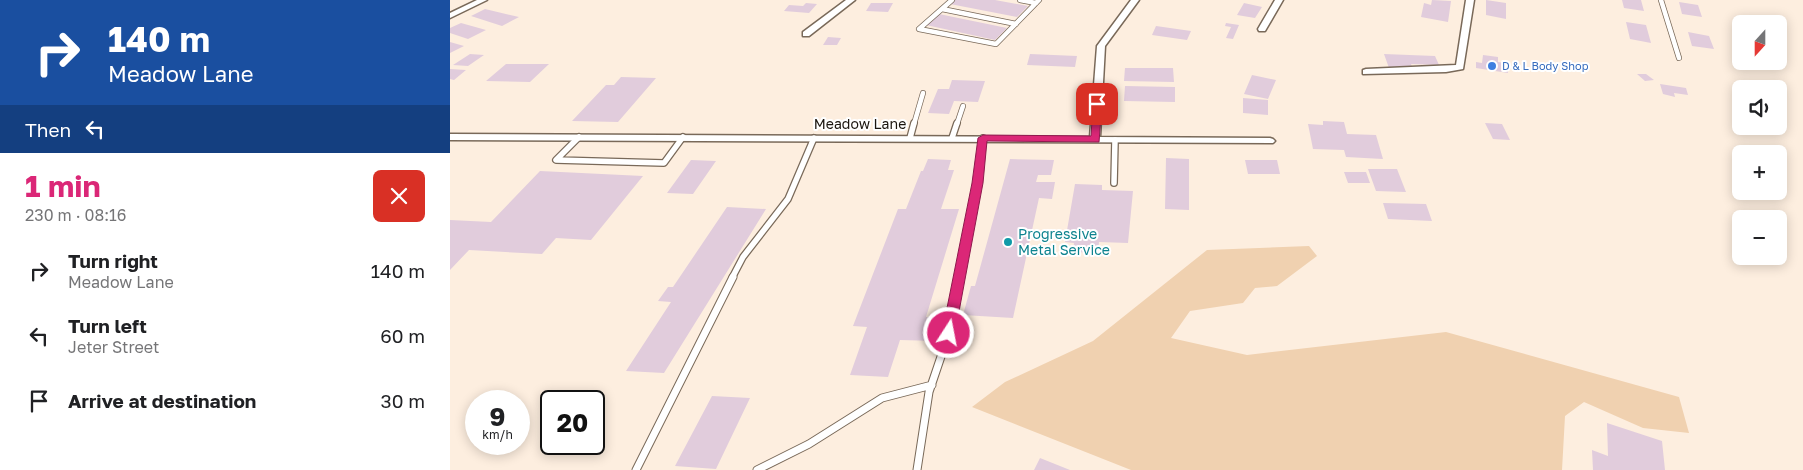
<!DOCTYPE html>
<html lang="en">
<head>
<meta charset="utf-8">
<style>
	:root { --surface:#fff; --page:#f2f2f2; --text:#202124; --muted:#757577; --accent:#db2777 }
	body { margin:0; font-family:"Golos Text",sans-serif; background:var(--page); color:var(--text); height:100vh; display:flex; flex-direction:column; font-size:19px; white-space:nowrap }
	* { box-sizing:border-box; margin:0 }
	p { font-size:16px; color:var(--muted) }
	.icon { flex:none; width:28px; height:28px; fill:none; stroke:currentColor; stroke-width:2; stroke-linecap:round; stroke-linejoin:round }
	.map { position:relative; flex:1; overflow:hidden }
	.sheet { display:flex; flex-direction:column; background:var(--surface); width:450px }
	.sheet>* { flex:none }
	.hud { background:#1a4fa0; color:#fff; overflow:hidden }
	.needle { width:32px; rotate:201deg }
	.fabs { position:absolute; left:1282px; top:15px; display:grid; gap:10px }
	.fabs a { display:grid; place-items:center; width:55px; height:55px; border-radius:8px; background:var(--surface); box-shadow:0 2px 12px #0003; font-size:25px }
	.speed { position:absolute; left:15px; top:390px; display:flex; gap:10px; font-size:25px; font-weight:700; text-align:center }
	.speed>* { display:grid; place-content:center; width:65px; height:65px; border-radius:50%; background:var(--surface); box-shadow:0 2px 12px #0003; line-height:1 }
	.speed small { font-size:12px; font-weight:400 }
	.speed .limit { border:2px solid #111; border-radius:8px; background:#fff; color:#111 }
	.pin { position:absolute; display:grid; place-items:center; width:42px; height:42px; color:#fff; margin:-21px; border-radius:10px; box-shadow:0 2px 8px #0006 }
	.me { position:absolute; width:55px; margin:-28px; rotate:11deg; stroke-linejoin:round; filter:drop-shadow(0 0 4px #0008) }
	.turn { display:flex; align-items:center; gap:18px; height:105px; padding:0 25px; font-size:22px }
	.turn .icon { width:65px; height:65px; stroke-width:2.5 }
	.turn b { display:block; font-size:35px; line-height:42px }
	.then { display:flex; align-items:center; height:48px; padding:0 25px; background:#0003; gap:10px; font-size:19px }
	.round { display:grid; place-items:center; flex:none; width:52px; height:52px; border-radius:8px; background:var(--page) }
	.overview { display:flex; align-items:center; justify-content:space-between; height:85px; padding:0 25px }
	h1 { font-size:30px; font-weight:700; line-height:38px; color:var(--accent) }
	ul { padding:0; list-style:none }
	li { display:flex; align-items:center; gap:15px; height:65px; padding:0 25px }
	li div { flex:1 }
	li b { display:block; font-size:19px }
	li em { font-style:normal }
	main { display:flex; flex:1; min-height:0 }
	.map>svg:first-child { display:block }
	.green { fill:#f0d1b0 }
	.building { fill:#e1ccdc }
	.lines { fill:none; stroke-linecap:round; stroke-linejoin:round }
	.service-far2-casing { stroke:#796959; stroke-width:6 }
	.service-far1-casing { stroke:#796959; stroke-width:8 }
	.service-casing { stroke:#796959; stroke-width:9 }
	.minor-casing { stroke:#796959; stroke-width:3 }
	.service-far2 { stroke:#fff; stroke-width:4.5 }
	.service-far1 { stroke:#fff; stroke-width:5.5 }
	.service { stroke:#fff; stroke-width:7 }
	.minor { fill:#fff; fill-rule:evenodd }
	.route { fill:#db2777; stroke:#8e194d }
	.shop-dot { fill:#3f7fe0; stroke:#fff; stroke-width:2 }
	.culture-dot { fill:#0f9aa8; stroke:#fff; stroke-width:2 }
	.labels { text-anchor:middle; stroke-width:4; stroke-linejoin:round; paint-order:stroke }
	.far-shop-label { font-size:11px; fill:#366cbe; stroke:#fff; text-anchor:start }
	.street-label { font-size:14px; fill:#1a140e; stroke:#fff }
	.culture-label { font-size:14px; fill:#0d838f; stroke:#fff; text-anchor:start }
</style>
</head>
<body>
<main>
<section class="sheet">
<div class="hud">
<div class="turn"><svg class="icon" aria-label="right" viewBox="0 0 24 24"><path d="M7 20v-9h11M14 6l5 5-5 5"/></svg><div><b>140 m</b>Meadow Lane</div></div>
<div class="then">Then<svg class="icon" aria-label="left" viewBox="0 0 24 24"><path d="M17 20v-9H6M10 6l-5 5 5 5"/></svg></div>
</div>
<div class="overview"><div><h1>1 min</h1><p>230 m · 08:16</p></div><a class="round" style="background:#d93025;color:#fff"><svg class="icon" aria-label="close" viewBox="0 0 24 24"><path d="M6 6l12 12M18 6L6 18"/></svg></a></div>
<ul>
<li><svg class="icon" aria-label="right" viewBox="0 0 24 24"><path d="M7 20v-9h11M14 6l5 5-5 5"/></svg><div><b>Turn right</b><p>Meadow Lane</p></div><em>140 m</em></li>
<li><svg class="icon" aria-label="left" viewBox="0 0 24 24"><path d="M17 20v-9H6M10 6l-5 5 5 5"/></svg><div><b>Turn left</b><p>Jeter Street</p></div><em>60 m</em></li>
<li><svg class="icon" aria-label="arrive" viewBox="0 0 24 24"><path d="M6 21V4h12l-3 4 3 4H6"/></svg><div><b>Arrive at destination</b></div><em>30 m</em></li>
</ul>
</section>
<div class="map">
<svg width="1353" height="470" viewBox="0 0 1353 470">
	<rect width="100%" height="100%" fill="#fdeedf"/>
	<path class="green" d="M859 246 867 256 827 286 805 288 793 303 740 311 721 338 797 355 996 332 1229 397 1239 433 1193 428 1134 402 1115 416 1112 470H681L522 407 555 382 643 341 757 250Z"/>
	<path class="building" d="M505 0H545L578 6 567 17 500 4Z
		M982 0 1001 1 998 22 971 17 974 3 981 5Z
		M1036 0 1056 3V19L1036 15Z
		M1172 0H1191L1194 11 1174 8Z
		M1229 2 1248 5 1252 17 1232 14Z
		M356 3 367 4 359 13 334 11 339 5 353 6Z
		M421 3H443L438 12 416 11Z
		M794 3 812 7 805 18 787 15Z
		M35 9 69 17 52 26 21 16Z
		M489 14 557 28 545 40 476 25Z
		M1176 22 1196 25 1201 43 1180 39Z
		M11 23 36 30 18 39 0 33V28Z
		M776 23 789 25 783 39 776 38 781 27 775 26Z
		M706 26 741 31 737 40 702 35Z
		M1238 32 1259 36 1264 49 1242 46Z
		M378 37 391 38 387 45H373Z
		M0 42 14 46 0 53Z
		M20 54 34 55 18 66 3 65Z
		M580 54 627 56 625 67 577 65Z
		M934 54 985 56 989 65 961 64 963 69 939 68Z
		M1033 55 1048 57V62L1057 63 1058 73 1026 68V62L1032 63Z
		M56 64H99L80 82 36 81Z
		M675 68H723L724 82 674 81Z
		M0 69 16 70 4 80 0 79Z
		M1187 74H1196L1204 80 1195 81Z
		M802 75 826 80 818 99 794 94Z
		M171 77 206 78 168 122 122 121 156 85H164Z
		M502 80 535 81 528 102 504 101 499 114 478 113 488 89H499Z
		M1210 84 1236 88 1238 95 1224 93 1225 97 1213 94Z
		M675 86 725 87V102L674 101Z
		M793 98 818 100V115L793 113Z
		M873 121 894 122 897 134 926 135 933 159 896 157 894 150 863 149 858 124 873 125Z
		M1035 123 1052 124 1060 140 1043 139Z
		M716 158 739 159V210L715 209Z
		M478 159 501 160 498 170H504L491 209H509L476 317 493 318 486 341 450 340 438 377 400 375 417 327 403 326 448 209H456L471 171H473Z
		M560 159 604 160 601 175H588L586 182H605L602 199 589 198 563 318 513 315 521 286H525Z
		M241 160 266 161 243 194 217 193Z
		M795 160H827L830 174H798Z
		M918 169H947L956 192 926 191Z
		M90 171 193 176 141 240 106 238 92 254 19 250 0 270V220L41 222Z
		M894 172H916L920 183H898Z
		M625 184 652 185V190L683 191 678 243 649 242 648 253 623 252 624 243 615 242Z
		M933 203 976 204 982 221 938 219Z
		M277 207 316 209 214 373 176 371 221 302 208 301 218 287H223Z
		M262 396 300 398 266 469 225 466Z
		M1157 423 1212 441 1215 470H1143L1142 450 1158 456Z
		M590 458 620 470H584Z"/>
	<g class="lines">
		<defs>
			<path id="service-far2" d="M502 0 469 29 546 44 589 0
				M570 0 586 3
				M1211 0 1229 58
				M492 9 566 24
				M464 124 473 93
				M507 124 513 106"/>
			<path id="service-far1" d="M129 137 106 160 214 163 233 137
				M460 138 464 123
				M502 138 507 123
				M664 183 665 140
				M282 278 293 257 338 199 364 138
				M510 278 528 183 533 138"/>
			<path id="service" d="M186 470 283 277
				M307 470 359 444 432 398 482 385
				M467 470 479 392 499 333 510 277"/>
			<path id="minor" d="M27 0H37L0 18V13Z
				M396 0H405L359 36H353V32Z
				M681 0H689L655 46 650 137 820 138 823 139 825 141 823 143 0 140V134L640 137 647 46Z
				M825 0H833L815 31H809L808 29Z
				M1016 0H1024L1013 69 996 72 913 74V70L916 69 1006 65Z"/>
		</defs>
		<use href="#service-far2" class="service-far2-casing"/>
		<use href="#service-far1" class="service-far1-casing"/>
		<use href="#service" class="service-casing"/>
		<use href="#minor" class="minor-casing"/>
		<use href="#service-far2" class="service-far2"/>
		<use href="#service-far1" class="service-far1"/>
		<use href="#service" class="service"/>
		<use href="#minor" class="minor"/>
	</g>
	<path class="route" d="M647 101 652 104 649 142 537 141 533 183 505 333 503 337H494L492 333 522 183 528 138 533 135 641 136 643 104Z"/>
	<circle class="shop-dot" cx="1042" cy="66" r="5"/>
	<circle class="culture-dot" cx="558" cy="242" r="5"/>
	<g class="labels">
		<g class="far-shop-label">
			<text x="1052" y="70">D &amp; L Body Shop</text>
		</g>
		<g class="street-label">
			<text x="410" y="129">Meadow Lane</text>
		</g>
		<g class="culture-label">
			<text x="568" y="239">Progressive<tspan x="568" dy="16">Metal Service</tspan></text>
		</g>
	</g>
</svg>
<div class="fabs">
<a><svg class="needle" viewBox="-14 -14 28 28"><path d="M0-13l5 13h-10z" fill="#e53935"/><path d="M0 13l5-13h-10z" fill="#757577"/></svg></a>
<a><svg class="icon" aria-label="sound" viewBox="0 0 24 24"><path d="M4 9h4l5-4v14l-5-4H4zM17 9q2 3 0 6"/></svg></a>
<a>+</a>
<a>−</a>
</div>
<div class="speed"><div>9<small>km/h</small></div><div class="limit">20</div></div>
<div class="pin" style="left:647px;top:104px;background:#d93025"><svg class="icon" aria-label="arrive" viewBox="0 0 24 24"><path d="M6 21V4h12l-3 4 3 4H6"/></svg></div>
<svg class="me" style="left:499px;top:333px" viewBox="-20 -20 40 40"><circle r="17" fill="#db2777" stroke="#fff" stroke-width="3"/><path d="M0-11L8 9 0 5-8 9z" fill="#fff"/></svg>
</div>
</main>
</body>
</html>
